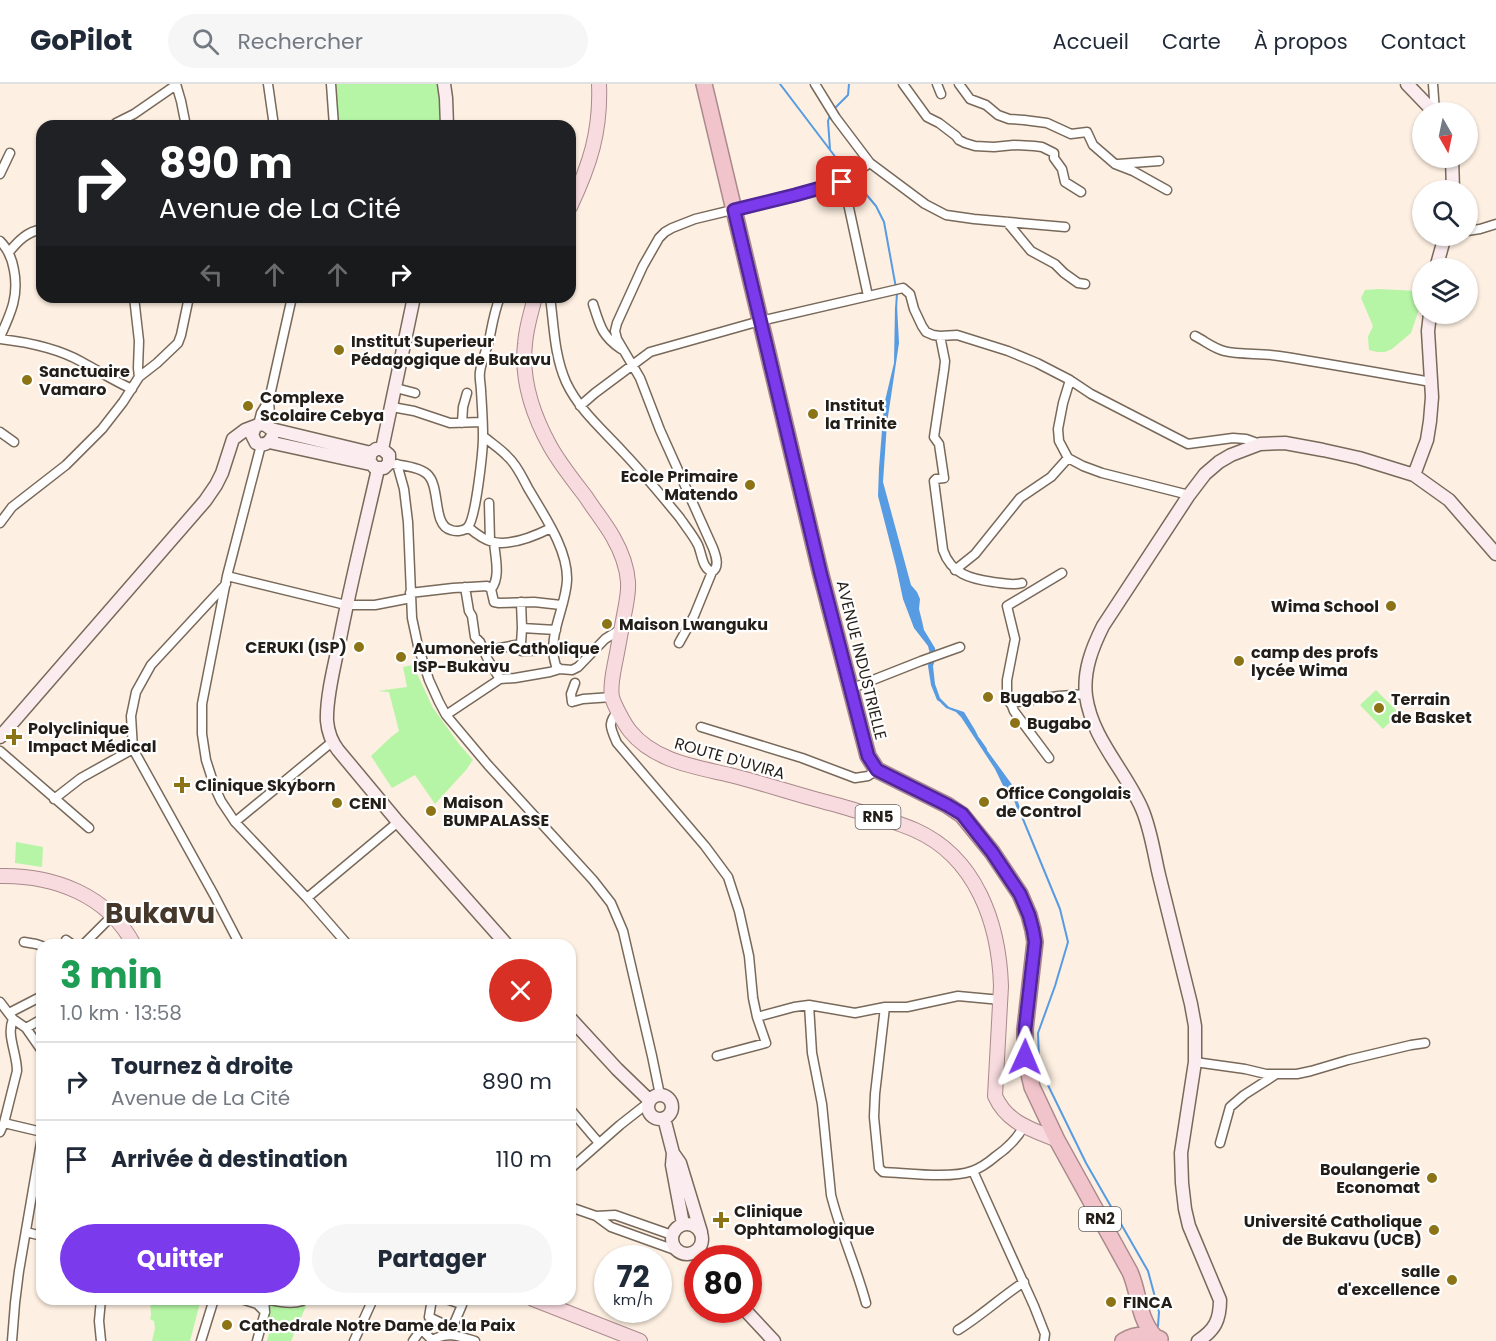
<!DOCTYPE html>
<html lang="fr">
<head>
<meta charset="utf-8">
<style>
	:root { --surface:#fff; --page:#f6f6f7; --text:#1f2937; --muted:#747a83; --line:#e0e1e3; --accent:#7c3aed }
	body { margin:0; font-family:Poppins,sans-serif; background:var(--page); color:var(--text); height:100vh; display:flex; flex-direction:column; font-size:22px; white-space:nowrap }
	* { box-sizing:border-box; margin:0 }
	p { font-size:20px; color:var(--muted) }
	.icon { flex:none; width:33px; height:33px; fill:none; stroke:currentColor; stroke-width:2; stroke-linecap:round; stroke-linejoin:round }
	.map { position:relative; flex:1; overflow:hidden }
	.panel { position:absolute; left:36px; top:855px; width:540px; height:366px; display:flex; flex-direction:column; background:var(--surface); border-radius:18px; box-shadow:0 2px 4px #0004 }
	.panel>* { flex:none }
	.hud { position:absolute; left:36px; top:36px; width:540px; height:183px; border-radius:18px; box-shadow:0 2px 4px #0004; background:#202124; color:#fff; overflow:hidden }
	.needle { width:39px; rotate:171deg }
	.controls { position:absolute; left:1412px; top:18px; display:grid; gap:12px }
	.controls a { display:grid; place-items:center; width:66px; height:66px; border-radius:50%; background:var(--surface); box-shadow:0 2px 4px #0004; font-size:30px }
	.speed { position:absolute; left:594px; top:1161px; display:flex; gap:12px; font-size:30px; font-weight:700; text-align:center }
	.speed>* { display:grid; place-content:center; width:78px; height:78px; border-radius:50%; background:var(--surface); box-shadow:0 2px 4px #0004; line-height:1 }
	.speed small { font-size:15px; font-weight:400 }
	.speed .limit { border:9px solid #d22; background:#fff; color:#111 }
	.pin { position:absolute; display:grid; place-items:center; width:51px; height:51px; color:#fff; margin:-26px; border-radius:12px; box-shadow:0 3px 9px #0006 }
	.me { position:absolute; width:66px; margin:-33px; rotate:1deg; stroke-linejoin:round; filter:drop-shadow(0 0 4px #0008) }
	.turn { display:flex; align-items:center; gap:21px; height:126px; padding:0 24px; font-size:27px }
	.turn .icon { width:78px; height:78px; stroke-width:2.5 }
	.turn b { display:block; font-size:42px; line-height:51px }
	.lanes { display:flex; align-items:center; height:57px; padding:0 24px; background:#0003; justify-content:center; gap:30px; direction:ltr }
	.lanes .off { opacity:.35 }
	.round { display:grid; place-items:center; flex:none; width:63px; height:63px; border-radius:32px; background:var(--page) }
	.headline { display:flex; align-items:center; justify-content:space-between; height:102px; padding:0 24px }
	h1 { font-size:36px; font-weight:700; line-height:45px; color:#1e9e55 }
	.cta { display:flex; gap:12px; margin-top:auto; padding:12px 24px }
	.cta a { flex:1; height:69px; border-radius:36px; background:var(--accent); color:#fff; font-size:24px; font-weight:700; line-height:69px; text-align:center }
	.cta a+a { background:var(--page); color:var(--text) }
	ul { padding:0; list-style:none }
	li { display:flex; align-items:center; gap:18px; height:78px; padding:0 24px; border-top:2px solid var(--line) }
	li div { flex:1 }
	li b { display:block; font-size:22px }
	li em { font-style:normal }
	header { display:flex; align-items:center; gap:36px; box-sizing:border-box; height:84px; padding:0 30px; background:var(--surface); border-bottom:2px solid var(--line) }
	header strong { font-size:28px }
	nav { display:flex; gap:33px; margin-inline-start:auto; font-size:21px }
	.search { width:420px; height:54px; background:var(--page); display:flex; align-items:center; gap:15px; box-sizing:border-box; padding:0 21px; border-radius:33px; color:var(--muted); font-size:22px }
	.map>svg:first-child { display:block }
	.green { fill:#b5f5a5 }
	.water { fill:#579be2 }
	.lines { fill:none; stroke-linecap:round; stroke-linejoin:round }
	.stream { stroke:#579be2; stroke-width:2 }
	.street-casing { stroke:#78695a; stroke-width:11 }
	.secondary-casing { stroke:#78695a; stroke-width:15 }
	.primary-casing { stroke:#a9898c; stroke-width:16 }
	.highway-casing { stroke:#a9898c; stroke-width:18 }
	.street { stroke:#fff; stroke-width:8 }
	.secondary { stroke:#fbedef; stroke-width:12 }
	.primary { stroke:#f7dbdf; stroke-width:14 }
	.highway { stroke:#f1c3ca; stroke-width:15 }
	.route-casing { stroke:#51269a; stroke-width:15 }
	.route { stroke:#7c3aed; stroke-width:10 }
	.poi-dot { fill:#8c7316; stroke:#fff; stroke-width:2 }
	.labels { text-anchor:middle; stroke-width:4.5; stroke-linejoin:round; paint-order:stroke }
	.shield { fill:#fff; stroke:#66625d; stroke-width:1.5 }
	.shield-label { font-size:15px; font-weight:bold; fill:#241e18 }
	.poi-label { font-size:16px; font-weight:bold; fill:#241e18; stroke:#fff; text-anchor:start }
	.street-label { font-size:16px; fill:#241e18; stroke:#fff }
	.town-label { font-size:28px; font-weight:bold; fill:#45372a; stroke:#fff }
</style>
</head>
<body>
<header>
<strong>GoPilot</strong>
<div class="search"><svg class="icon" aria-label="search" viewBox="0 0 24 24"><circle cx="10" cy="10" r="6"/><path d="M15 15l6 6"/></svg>Rechercher</div>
<nav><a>Accueil</a><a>Carte</a><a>À propos</a><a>Contact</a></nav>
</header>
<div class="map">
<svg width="1496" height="1257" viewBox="0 0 1496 1257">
	<rect width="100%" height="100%" fill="#fdefe1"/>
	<path class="green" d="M331 0H437L440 22V42H335Z
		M1378 205 1418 207 1419 225 1411 249 1392 265 1385 268H1377L1369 266 1368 253 1373 242 1361 214 1365 206Z
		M413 581 433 624 459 660 473 676 466 686 435 720 415 691 392 704 371 672 391 653 399 647 389 608 378 607 407 603 403 583Z
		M1376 606 1399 629 1383 645 1360 621Z
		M16 758 43 763 42 783 15 779Z
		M150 1215H201L190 1257H152L155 1244 154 1237 150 1235 151 1231Z
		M265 1215H303L306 1222 291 1257H267L271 1241Z"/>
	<path class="water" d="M897 221 899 259 887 339 883 398 911 501 917 508 920 515 919 525 922 537 924 546 935 564 936 573 933 582 935 600 940 614 949 623 964 628 975 646 981 658 1013 702 1020 724 1017 725 1014 716 1009 714 995 685 961 633 956 628 946 624 940 618 937 616 931 601 928 582 930 570 928 562 914 544 903 515 896 482 878 412 879 384 884 321 894 279 895 223Z"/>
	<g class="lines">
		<path class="stream" d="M780 0 843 83 876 122 884 138 896 204
			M834 25 848 11 849 0
			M830 65 828 37 831 29
			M896 225 897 209
			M979 655 986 665
			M1018 723 1060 825 1068 858 1055 902 1038 949 1039 975 1043 991 1086 1079 1148 1187 1159 1228 1158 1242"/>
		<defs>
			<path id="street" d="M176 0 181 17 186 42
				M268 0 274 42
				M331 0 334 42
				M815 0 836 34 870 79 925 120 946 131 974 135 1065 143
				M903 0 927 33 939 39 956 52 959 56 965 59 975 62 994 63 1014 61 1034 62 1042 63 1054 69V74L1062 85 1065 98 1081 108
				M937 0 941 10
				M959 0 970 15 986 21 998 31 1009 35 1024 36 1047 39 1071 50 1087 48 1093 61 1115 80 1133 87 1167 106
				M1433 0 1435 28
				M116 39 134 30 176 1
				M1118 80 1159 77
				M0 90 10 69
				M842 97 846 110 868 212
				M1007 138 1031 167 1055 180 1064 189 1078 199 1085 200
				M1467 147 1480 145 1496 140
				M0 157C8 165 12 174 14 186 19 212 11 229 0 253
				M9 168C19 156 27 148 42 145
				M134 213 139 257 138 284 139 293
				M550 213C554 241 554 271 566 298 579 326 603 346 623 368 643 389 662 412 680 434 686 443 693 451 698 461 702 470 702 484 712 488 720 483 716 472 713 464L660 346 640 294 617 255 615 247 617 239 643 182 659 154 665 148 672 144 695 135 827 103 842 97 870 79
				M593 220C600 242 602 252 621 265
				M940 252 945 277 944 286 934 353 939 360 944 394 936 395 934 397 943 466C951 490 971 495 993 498 1003 499 1012 502 1022 499
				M1195 252C1205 257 1213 264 1224 267 1239 271 1262 269 1279 272 1330 280 1380 289 1431 298
				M0 255C26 258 59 265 82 278 99 287 114 297 132 305
				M1070 296 1063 319 1058 345 1059 357 1068 374 1083 382 1102 389 1189 411
				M396 304 415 309
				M580 322 595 309 650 268 760 237 903 204 910 210 914 225 922 242 926 248 933 251 940 252 957 251 1008 267 1037 279 1070 296 1091 310 1188 360 1233 354 1246 355 1260 360
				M392 323 414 327 450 339 482 338
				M462 339 463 323 467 309
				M258 341 261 329 269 316 292 213
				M268 342 270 331 269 317
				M0 348 14 358
				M483 352C491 359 501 365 508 373 517 381 522 393 528 404 543 430 568 465 567 496 566 524 546 553 556 582L560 585
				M261 361 227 492 202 620V650L206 676 215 704 221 717 235 738 307 814 348 861
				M392 380C402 381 419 383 427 390 441 402 432 442 451 446 456 448 464 447 468 443 476 433 483 367 483 352 483 337 482 322 481 307 481 301 479 294 480 288 481 278 486 267 489 257 492 242 494 228 500 213
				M397 380 404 405 408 438 412 534 418 562 429 596 439 618 446 631 488 681 593 796 611 819 623 847 626 860 652 972 660 1011
				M489 419 490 457
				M0 439 12 423 66 381 102 345 123 318 139 293 157 279 178 259 181 251 189 213
				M468 443C475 449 484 456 493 458 511 462 535 452 551 444
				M955 486 975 470 1020 414 1051 393 1068 374
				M227 492 346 521H375L411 514
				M226 500 151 581 136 608 131 632 133 665 214 811 240 861
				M465 503 469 527 472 532 475 553 480 558 488 576 500 595
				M491 505C501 494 495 472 494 458
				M410 509 453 504 487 502 491 505 494 518 499 519 534 518 561 521
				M521 518 522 544 556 546
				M522 544 521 560 522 567 553 566
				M679 559 694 532 712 488
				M484 567 521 560
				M575 599 571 610 572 618 583 615 612 613
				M850 605 921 577 960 563
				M1010 619 1059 612 1086 610
				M619 626C607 639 610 643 617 659L705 762 728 793 739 827 749 872 753 914 757 933 794 923 809 921 855 929 885 923H907L958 912 1001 916
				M446 631 500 595 515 594 550 588 560 585 572 586 578 583 605 555 621 545
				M701 643 802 674 855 694 868 692 877 686
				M0 667 89 744
				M1049 674 1014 627 1007 609V596L1015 555 1007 522 1062 489
				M54 715 81 694 133 665
				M235 738 332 658
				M307 814 398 738
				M66 856 73 861
				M24 858 36 860 42 862
				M83 861 113 831
				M0 918 13 935 26 944 42 967
				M809 921 812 969 822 1020 831 1111C840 1147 856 1182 866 1219
				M885 923 875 1010 874 1033 879 1084 883 1088C908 1089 950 1095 972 1087 981 1084 989 1078 996 1072 1009 1063 1017 1055 1024 1042
				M9 929 42 912
				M26 944 42 935
				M717 972 766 959 757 933
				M1195 978 1245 985 1266 990H1297L1311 987 1348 976 1411 961 1425 959
				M570 1025 599 1059
				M4 1039 42 1048
				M0 1048 4 1039 17 987C17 969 6 951 13 935
				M1220 1059 1230 1023 1244 1011 1275 991
				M570 1085 620 1041 648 1019
				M973 1087 1034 1222 1045 1250 1044 1257
				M570 1123 596 1132 611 1143 675 1166
				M596 1132 615 1131 672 1151
				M26 1148 42 1152
				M101 1215 99 1237 101 1257
				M241 1215 257 1220 265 1228
				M264 1215C276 1217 290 1221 302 1217
				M432 1215 429 1233 450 1243 453 1242 462 1221 461 1220 446 1215
				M958 1246C981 1232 1001 1213 1024 1198
				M12 1257 15 1219 19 1187 42 1053
				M201 1257 214 1215
				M257 1257 265 1228 264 1215
				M354 1257 373 1215
				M413 1257 420 1247H423L432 1256
				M431 1257C446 1247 459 1252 475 1257"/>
			<path id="secondary" d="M444 0 446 14 447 42
				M1407 0 1434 28
				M1452 74 1453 106
				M1436 184 1445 152
				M255 343 252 351 256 359C263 362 269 360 272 353
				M269 358 370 380
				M382 365 414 213
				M378 385C365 443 350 501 339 560 334 582 326 615 327 637 328 648 331 657 338 666L398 738 507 861
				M1414 391 1427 356 1430 337 1432 313 1428 247 1430 230
				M0 653 205 417 216 401 222 389 233 355 245 346 258 341 264 340 271 345 371 369 376 365H382L389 371V379L384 384H375L369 377 371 369
				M570 934 617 985 649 1016
				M648 1023a12 12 0 1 1 24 0a12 12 0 1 1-24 0Z
				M664 1034 673 1069 680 1079 701 1148
				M673 1069 672 1081 683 1140
				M672 1155a15 15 0 1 1 30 0a15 15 0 1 1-30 0Z
				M745 1226 774 1257
				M1198 1257C1215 1246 1220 1236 1220 1216L1189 1142 1185 1125 1182 1099 1181 1069 1195 978V942L1191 920C1180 877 1170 834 1159 791 1154 770 1151 746 1142 725 1125 686 1092 655 1086 612 1083 587 1092 564 1103 542L1189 411 1205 390 1219 378 1231 371 1260 360 1285 359 1323 366 1359 374 1414 391 1449 416 1496 470"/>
			<path id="primary" d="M570 123C590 81 601 47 599 0
				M535 213C531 229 526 244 525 260 521 295 533 331 550 362 560 380 574 397 586 413 595 427 605 439 613 453 621 467 627 483 628 498 629 511 625 524 623 537 620 551 618 565 615 579 613 589 610 603 612 613 614 621 625 641 630 647 654 677 696 683 730 691 766 700 801 712 837 721 863 729 890 735 915 746 976 773 999 839 1001 902L995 1012C1007 1039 1031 1045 1057 1056
				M0 792C54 791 108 811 134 861
				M533 1215 640 1257"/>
			<path id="highway" d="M704 0 820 487 868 672 877 686 947 721 962 731 992 768 1020 810 1029 831 1033 846 1035 858 1025 945V973L1032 1003 1057 1056 1130 1188C1140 1211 1137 1232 1155 1253
				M1123 1257C1135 1250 1147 1249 1160 1255"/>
		</defs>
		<use href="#street" class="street-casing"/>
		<use href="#secondary" class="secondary-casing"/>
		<use href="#primary" class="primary-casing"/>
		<use href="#highway" class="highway-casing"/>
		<use href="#street" class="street"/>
		<use href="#secondary" class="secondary"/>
		<use href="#primary" class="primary"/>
		<use href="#highway" class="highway"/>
	</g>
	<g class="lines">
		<defs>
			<path id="route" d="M842 98 795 111 734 126 820 487 868 672 877 686 947 721 962 730 992 768 1020 810 1029 831 1033 846 1035 858 1025 945V973"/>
		</defs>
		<use href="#route" class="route-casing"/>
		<use href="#route" class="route"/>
	</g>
	<g class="poi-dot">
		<circle cx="339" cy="266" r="6"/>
		<circle cx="27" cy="296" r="6"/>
		<circle cx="248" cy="322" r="6"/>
		<circle cx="813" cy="330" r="6"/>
		<circle cx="750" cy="401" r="6"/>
		<circle cx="1391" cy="522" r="6"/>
		<circle cx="607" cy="540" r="6"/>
		<circle cx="359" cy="563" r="6"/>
		<circle cx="401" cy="573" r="6"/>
		<circle cx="1239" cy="577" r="6"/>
		<circle cx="988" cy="613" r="6"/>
		<circle cx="1379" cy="624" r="6"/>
		<circle cx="1015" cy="639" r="6"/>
		<path d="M11 644h6v6h6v6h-6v6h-6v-6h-6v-6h6z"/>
		<path d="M179 692h6v6h6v6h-6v6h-6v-6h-6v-6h6z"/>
		<circle cx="984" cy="718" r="6"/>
		<circle cx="337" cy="719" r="6"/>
		<circle cx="431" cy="727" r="6"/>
		<circle cx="1432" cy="1094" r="6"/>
		<path d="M718 1127h6v6h6v6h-6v6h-6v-6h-6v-6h6z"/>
		<circle cx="1434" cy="1146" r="6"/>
		<circle cx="1452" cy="1196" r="6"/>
		<circle cx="1111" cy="1218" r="6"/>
		<circle cx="227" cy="1241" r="6"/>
	</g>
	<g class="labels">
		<g class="shield">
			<rect x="855.5" y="721" width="45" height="24" rx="4.5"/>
			<rect x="1079" y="1123" width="42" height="24" rx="4.5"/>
		</g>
		<g class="shield-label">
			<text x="878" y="738">RN5</text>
			<text x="1100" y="1140">RN2</text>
		</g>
		<g class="poi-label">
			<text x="351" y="263">Institut Superieur<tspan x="351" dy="18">Pédagogique de Bukavu</tspan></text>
			<text x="39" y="293">Sanctuaire<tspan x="39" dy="18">Vamaro</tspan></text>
			<text x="260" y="319">Complexe<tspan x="260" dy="18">Scolaire Cebya</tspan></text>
			<text x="825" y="327">Institut<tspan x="825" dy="18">la Trinite</tspan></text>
			<text x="738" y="398" text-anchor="end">Ecole Primaire<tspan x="738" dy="18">Matendo</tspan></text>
			<text x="1379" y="528" text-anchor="end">Wima School</text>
			<text x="619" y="546">Maison Lwanguku</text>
			<text x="347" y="569" text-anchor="end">CERUKI (ISP)</text>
			<text x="413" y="570">Aumonerie Catholique<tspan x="413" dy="18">ISP-Bukavu</tspan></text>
			<text x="1251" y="574">camp des profs<tspan x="1251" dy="18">lycée Wima</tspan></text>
			<text x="1000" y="619">Bugabo 2</text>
			<text x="1391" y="621">Terrain<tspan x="1391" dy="18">de Basket</tspan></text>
			<text x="1027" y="645">Bugabo</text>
			<text x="28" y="650">Polyclinique<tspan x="28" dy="18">Impact Médical</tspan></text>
			<text x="195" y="707">Clinique Skyborn</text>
			<text x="996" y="715">Office Congolais<tspan x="996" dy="18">de Control</tspan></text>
			<text x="443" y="724">Maison<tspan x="443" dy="18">BUMPALASSE</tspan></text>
			<text x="349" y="725">CENI</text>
			<text x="1420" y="1091" text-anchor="end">Boulangerie<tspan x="1420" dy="18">Economat</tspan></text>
			<text x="734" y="1133">Clinique<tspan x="734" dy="18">Ophtamologique</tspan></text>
			<text x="1422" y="1143" text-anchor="end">Université Catholique<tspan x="1422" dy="18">de Bukavu (UCB)</tspan></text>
			<text x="1440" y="1193" text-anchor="end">salle<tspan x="1440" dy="18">d'excellence</tspan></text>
			<text x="1123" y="1224">FINCA</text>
			<text x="239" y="1247">Cathedrale Notre Dame de la Paix</text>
		</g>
		<g class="street-label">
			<text transform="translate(862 576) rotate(76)" y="6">AVENUE INDUSTRIELLE</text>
			<text transform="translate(730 674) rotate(16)" y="6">ROUTE D'UVIRA</text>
		</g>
		<g class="town-label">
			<text x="160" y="839">Bukavu</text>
		</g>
	</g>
</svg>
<div class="controls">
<a><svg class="needle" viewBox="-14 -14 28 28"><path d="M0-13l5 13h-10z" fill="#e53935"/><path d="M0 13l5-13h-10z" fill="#747a83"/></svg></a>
<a><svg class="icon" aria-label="search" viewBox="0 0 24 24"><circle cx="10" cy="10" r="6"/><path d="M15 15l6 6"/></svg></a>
<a><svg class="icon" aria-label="layers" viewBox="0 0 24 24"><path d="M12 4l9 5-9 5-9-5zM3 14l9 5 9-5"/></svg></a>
</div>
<div class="speed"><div>72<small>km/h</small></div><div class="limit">80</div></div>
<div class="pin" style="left:842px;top:98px;background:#d93025"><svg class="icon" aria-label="arrive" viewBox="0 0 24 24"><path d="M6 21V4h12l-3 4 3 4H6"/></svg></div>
<svg class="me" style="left:1025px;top:973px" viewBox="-20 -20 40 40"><path d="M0-17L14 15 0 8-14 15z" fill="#7c3aed" stroke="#fff" stroke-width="4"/></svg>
<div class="hud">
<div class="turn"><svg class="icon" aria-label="right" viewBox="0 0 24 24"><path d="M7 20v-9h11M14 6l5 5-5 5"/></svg><div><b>890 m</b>Avenue de La Cité</div></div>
<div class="lanes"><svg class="icon off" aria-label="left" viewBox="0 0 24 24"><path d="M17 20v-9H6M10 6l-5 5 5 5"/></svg><svg class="icon off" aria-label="ahead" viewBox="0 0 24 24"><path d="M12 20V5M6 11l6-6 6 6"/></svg><svg class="icon off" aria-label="ahead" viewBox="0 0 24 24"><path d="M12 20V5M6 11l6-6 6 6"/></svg><svg class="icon" aria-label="right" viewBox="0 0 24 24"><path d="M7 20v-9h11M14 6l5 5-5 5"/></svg></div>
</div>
<section class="panel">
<div class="headline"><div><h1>3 min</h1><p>1.0 km · 13:58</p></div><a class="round" style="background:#d93025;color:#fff"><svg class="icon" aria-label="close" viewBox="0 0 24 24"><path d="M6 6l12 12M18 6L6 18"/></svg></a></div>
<ul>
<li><svg class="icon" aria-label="right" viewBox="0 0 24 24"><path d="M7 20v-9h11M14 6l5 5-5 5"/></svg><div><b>Tournez à droite</b><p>Avenue de La Cité</p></div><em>890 m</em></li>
<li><svg class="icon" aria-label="arrive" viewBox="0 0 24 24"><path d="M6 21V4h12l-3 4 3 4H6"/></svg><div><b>Arrivée à destination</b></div><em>110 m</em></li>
</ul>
<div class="cta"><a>Quitter</a><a>Partager</a></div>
</section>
</div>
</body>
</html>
